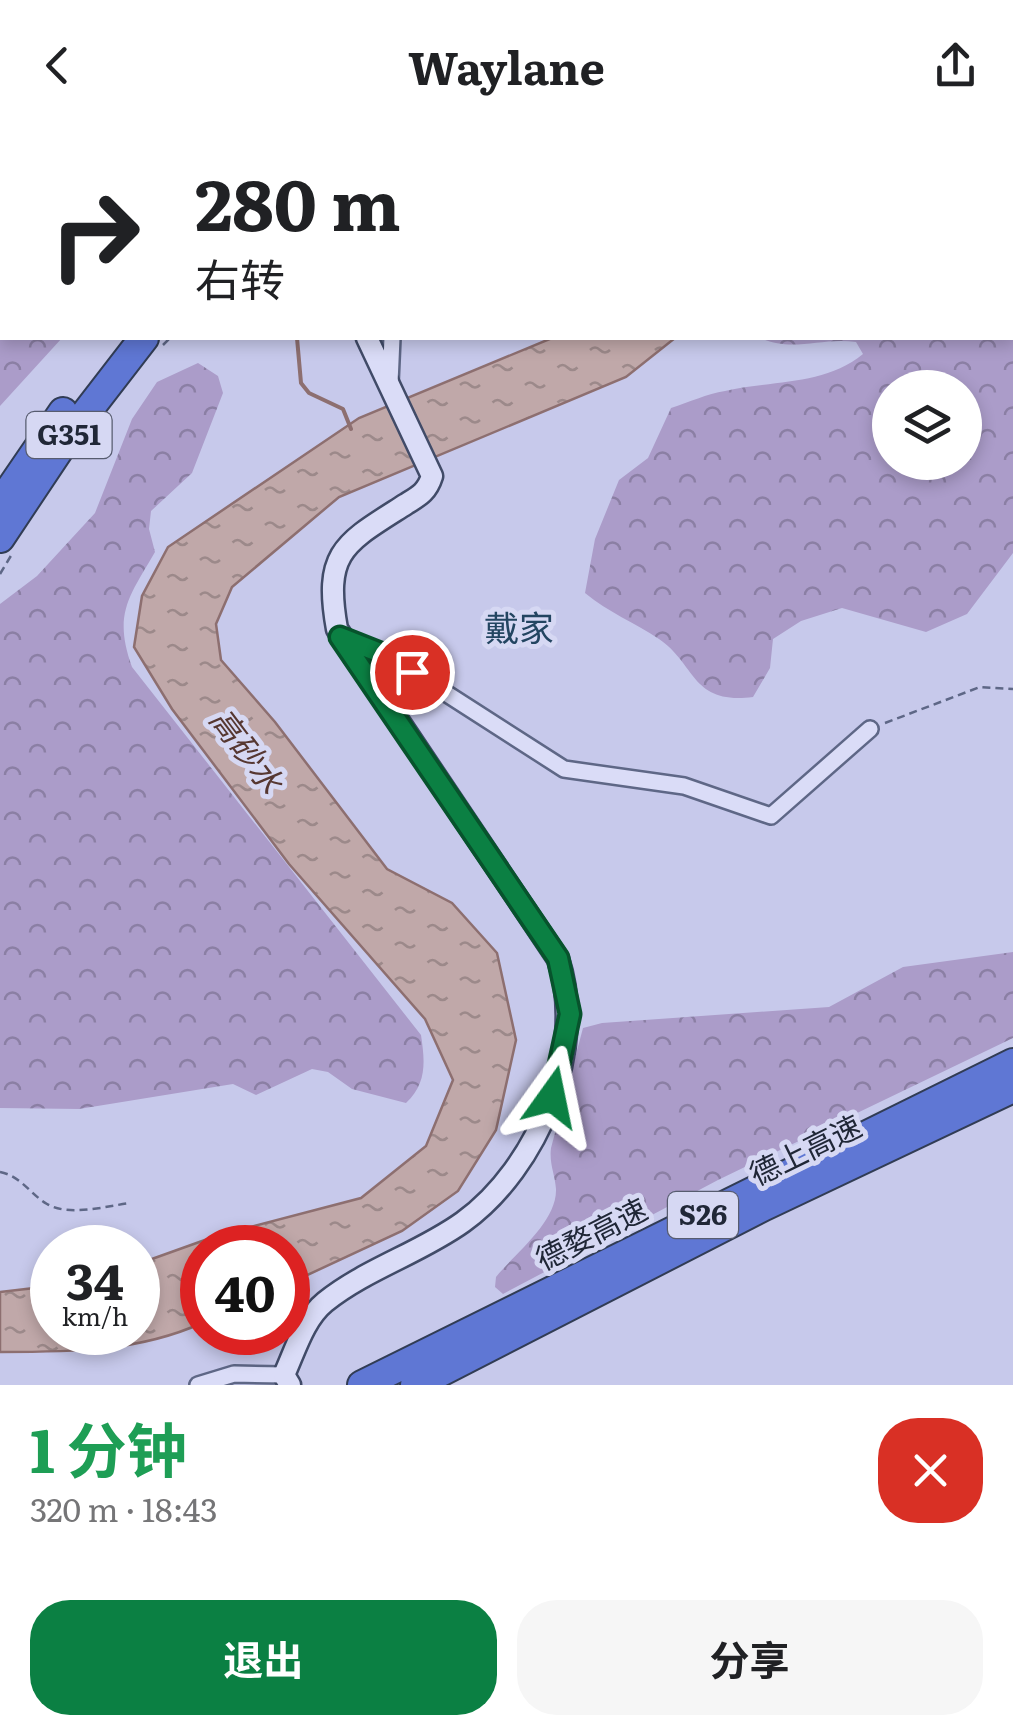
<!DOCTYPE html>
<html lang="zh">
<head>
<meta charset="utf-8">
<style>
	:root { --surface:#fff; --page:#f6f6f6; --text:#202124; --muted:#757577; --accent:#0b8043 }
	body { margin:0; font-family:Literata,"Noto Sans SC",serif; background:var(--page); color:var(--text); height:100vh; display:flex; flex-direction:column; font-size:38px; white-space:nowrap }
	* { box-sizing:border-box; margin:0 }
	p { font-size:32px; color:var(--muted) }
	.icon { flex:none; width:55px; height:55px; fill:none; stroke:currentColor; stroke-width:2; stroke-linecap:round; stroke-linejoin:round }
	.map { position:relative; height:1255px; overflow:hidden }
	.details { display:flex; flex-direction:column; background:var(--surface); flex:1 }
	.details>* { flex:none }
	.top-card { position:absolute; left:0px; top:0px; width:1015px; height:210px; box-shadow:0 5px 15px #0003; background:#fff; color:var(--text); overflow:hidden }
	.buttons { position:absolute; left:872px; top:240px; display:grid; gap:20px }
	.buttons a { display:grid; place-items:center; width:110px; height:110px; border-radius:50%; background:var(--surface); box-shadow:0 5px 15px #0003; font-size:50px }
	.speed { position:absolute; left:30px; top:1095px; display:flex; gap:20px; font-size:50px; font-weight:700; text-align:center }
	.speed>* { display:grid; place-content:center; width:130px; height:130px; border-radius:50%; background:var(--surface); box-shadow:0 5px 15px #0003; line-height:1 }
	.speed small { font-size:25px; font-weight:400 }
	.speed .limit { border:15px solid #d22; background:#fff; color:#111 }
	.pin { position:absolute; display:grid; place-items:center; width:85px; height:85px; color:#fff; margin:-42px; border:5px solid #fff; border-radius:50%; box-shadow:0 2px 10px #0007 }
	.me { position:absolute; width:110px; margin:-55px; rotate:12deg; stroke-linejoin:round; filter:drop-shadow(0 0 8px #0008) }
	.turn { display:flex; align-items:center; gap:35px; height:210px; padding:0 30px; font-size:45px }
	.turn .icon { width:130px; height:130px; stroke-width:2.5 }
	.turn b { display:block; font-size:70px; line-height:85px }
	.round { display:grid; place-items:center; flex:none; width:105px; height:105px; border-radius:40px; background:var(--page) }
	.head { display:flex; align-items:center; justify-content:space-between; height:170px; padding:0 30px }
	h1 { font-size:60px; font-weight:700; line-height:75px; color:#1e9e55 }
	.cta { display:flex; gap:20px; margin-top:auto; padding:20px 30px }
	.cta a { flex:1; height:115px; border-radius:40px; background:var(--accent); color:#fff; font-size:40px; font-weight:700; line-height:115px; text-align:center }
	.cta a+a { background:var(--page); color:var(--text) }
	header { display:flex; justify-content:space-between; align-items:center; height:130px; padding:0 30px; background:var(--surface); font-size:45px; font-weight:700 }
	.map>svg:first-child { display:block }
	.forest { fill:url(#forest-crowns); fill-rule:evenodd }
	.park { fill:url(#park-tufts) }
	.water { fill:url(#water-ripples); stroke:#8d6f70; stroke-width:2.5 }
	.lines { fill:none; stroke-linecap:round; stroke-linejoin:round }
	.stream { stroke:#8d6f70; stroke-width:4 }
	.street-casing { stroke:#5e6786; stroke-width:20 }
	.secondary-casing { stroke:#414b68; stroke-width:25 }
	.highway-casing { stroke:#313c54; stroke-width:32 }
	.path { stroke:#5e6786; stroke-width:2.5; stroke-dasharray:8 5; stroke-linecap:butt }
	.street { stroke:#dadcf7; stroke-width:15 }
	.secondary { stroke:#dadcf7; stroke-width:20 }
	.highway { stroke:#5f77d4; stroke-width:28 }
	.route-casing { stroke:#07532c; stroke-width:25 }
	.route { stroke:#0b8043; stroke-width:18 }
	.labels { text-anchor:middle; stroke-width:10; stroke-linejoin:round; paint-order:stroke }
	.shield { fill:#d6d8f3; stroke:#575c6f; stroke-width:2.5 }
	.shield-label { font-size:28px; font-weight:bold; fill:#202737 }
	.street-label { font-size:30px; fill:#202737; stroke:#d6d8f3 }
	.water-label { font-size:32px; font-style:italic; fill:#563731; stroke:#d6d8f3 }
	.quarter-label { font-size:35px; fill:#234561; stroke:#d6d8f3 }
</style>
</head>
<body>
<header><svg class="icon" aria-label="back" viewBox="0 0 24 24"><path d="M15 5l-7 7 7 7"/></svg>Waylane<svg class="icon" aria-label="share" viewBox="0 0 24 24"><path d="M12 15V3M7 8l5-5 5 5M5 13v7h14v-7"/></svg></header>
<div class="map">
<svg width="1013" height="1255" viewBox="0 0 1013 1255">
	<defs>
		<pattern id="forest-crowns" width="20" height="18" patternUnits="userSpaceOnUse" patternTransform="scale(2.5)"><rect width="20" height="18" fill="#ab9cc9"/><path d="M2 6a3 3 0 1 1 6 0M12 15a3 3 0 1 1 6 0" fill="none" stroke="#8b7fa4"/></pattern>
		<pattern id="park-tufts" width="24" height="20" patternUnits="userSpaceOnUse" patternTransform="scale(2.5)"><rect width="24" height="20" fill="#ab9cc9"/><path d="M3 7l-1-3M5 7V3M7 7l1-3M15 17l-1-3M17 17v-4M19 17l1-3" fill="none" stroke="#8b7fa4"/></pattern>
		<pattern id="water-ripples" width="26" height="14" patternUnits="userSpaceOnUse" patternTransform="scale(2.5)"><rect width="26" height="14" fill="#c0a8a9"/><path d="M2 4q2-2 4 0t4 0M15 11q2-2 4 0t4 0" fill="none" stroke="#9c898a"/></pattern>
	</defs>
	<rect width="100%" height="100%" fill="#c7c9eb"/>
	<path class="forest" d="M924 0H1013V423L967 484 926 502 842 478 801 491 773 509 770 538 753 567C691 575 696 534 659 509 634 492 609 483 585 463L595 409 619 350 648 328 671 278C689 272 707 264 725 261 772 250 824 256 863 224L856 212C821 207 793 223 760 208H1012V2ZM890 258H965V332H890Z
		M0 88 2 208H62L0 276Z
		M198 233 218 246 223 263 192 343 151 381 149 399 155 422C129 467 113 484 132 537L421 905C425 932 427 953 406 973L352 959 328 942 312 939 256 965 233 954 79 979 0 978V474L37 446 95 383 132 289 157 252Z
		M1013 822V908L718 1050 503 1164 495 1157 496 1147C515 1123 557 1092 556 1059 555 1044 549 1034 551 1018L583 898 602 893 829 877 903 837Z"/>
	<path class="park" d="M0 0H101L2 2 0 53Z"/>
	<path class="water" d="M552 208H675L626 247 339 367 232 457 216 494 221 530 275 592 387 739 452 773 497 823 516 910 496 1000 458 1061 402 1101 288 1154V1118H202V1193C138 1222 69 1222 0 1222V1162L52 1156V1202H138V1134L216 1106 361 1068 426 1016 453 950 425 889 289 734 172 579 134 517 142 466 168 417 359 288Z"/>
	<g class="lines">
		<path class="stream" d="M100 0 102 2
			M297 208 301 253 309 263 343 279 351 299"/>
		<defs>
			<path id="street" d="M329 0 330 2
				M461 2V0
				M390 253 392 208
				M344 509 388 526 564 639 684 656 771 686 870 599
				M198 1255 234 1244 284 1245"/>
			<path id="secondary" d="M261 0 262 2
				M290 1255 284 1245C295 1221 304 1189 325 1172 366 1139 420 1123 463 1092 538 1038 588 918 558 829L337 499C323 421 345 413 406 374 419 366 427 362 432 346L367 208"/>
			<path id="highway" d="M359 2 363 0
				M391 2 395 0
				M0 374 63 282
				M0 408 66 309 144 208
				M362 1255 1013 933
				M415 1255 764 1076 1013 958"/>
		</defs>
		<use href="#street" class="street-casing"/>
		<use href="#secondary" class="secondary-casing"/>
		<use href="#highway" class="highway-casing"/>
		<path class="path" d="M430 2 433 0
			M163 215 170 208
			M0 444 12 424
			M885 593 980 557 1013 559
			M0 1042C21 1046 30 1064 47 1074 69 1087 107 1076 130 1073"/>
		<use href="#street" class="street"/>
		<use href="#secondary" class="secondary"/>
		<use href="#highway" class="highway"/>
	</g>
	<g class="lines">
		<defs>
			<path id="route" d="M412 542 388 526 340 507 558 828 570 884 552 967"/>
		</defs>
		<use href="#route" class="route-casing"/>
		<use href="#route" class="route"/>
	</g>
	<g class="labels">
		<g class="shield">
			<rect x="26.5" y="282" width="85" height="46" rx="8"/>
			<rect x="668" y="1062" width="70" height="46" rx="8"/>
		</g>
		<g class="shield-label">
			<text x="69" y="315">G351</text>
			<text x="703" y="1095">S26</text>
		</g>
		<g class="street-label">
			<text transform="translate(806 1021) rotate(-26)" y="10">德上高速</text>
			<text transform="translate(592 1105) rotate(-27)" y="10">德婺高速</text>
		</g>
		<g class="water-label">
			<text transform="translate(246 621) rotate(53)" y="11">高砂水</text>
		</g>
		<g class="quarter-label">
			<text x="519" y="511">戴家</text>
		</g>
	</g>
</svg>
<div class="buttons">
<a><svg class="icon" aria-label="layers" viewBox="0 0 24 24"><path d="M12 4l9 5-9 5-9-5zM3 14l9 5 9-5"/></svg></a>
</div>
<div class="speed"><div>34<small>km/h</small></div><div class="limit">40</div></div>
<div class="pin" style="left:412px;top:542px;background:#d93025"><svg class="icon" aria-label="arrive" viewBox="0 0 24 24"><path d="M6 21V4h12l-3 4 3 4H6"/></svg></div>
<svg class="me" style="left:552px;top:967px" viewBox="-20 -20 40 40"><path d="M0-17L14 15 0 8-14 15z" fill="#0b8043" stroke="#fff" stroke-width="4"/></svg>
<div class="top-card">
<div class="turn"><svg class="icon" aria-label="right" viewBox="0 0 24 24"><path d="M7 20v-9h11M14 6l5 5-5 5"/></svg><div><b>280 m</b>右转</div></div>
</div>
</div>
<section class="details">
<div class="head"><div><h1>1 分钟</h1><p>320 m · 18:43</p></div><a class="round" style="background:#d93025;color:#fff"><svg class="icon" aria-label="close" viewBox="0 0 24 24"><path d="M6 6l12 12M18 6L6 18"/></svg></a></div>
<div class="cta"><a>退出</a><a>分享</a></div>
</section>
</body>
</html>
